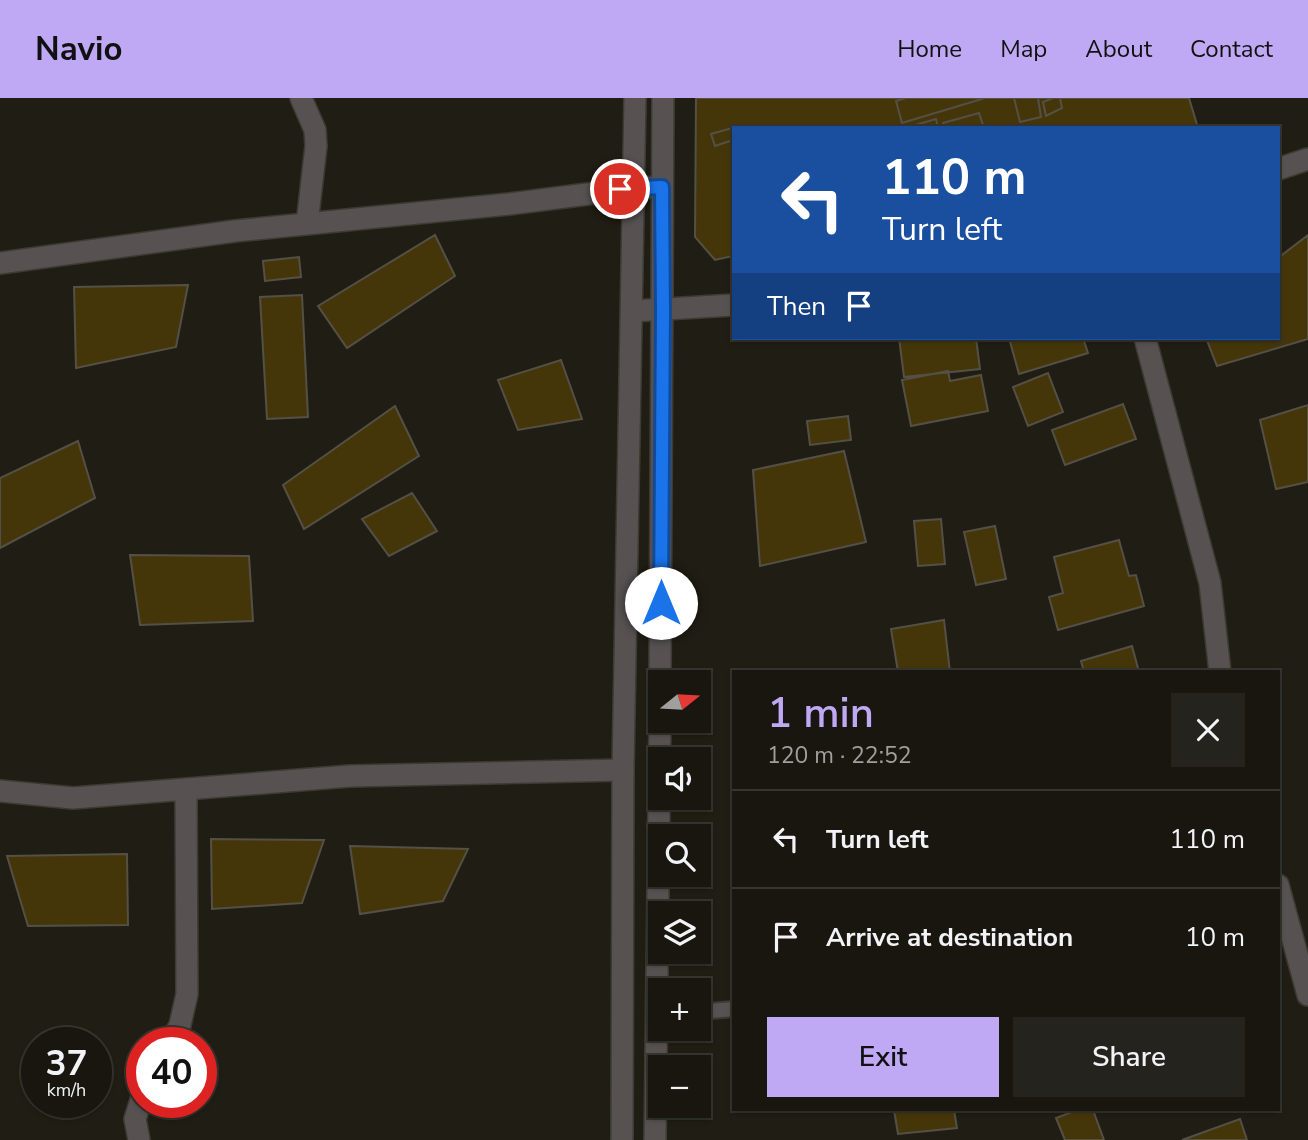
<!DOCTYPE html>
<html lang="en">
<head>
<meta charset="utf-8">
<style>
	:root { --surface:#18160f; --page:#25231d; --text:#f1f3f6; --muted:#9f9f9e; --line:#36352f; --accent:#bfa9f4 }
	body { margin:0; font-family:"Nunito Sans",sans-serif; background:var(--page); color:var(--text); height:100vh; display:flex; flex-direction:column; font-size:26px; white-space:nowrap }
	* { box-sizing:border-box; margin:0 }
	p { font-size:23px; color:var(--muted) }
	.icon { flex:none; width:38px; height:38px; fill:none; stroke:currentColor; stroke-width:2; stroke-linecap:round; stroke-linejoin:round }
	.map { position:relative; flex:1; overflow:hidden }
	.sheet { position:absolute; left:732px; top:572px; width:548px; height:441px; display:flex; flex-direction:column; background:var(--surface); border-radius:0px; box-shadow:0 2px 5px #0004,0 0 0 2px var(--line) }
	.sheet>* { flex:none }
	.banner { position:absolute; left:732px; top:28px; width:548px; height:214px; border-radius:0px; box-shadow:0 2px 5px #0004,0 0 0 2px var(--line); background:#1a4fa0; color:#fff; overflow:hidden }
	.needle { width:46px; rotate:72deg }
	.tools { position:absolute; left:648px; top:572px; display:grid; gap:14px }
	.tools a { display:grid; place-items:center; width:63px; height:63px; border-radius:0px; background:var(--surface); box-shadow:0 2px 5px #0004,0 0 0 2px var(--line); font-size:35px }
	.speed { position:absolute; left:21px; top:929px; display:flex; gap:14px; font-size:35px; font-weight:700; text-align:center }
	.speed>* { display:grid; place-content:center; width:91px; height:91px; border-radius:50%; background:var(--surface); box-shadow:0 2px 5px #0004,0 0 0 2px var(--line); line-height:1 }
	.speed small { font-size:18px; font-weight:400 }
	.speed .limit { border:10px solid #d22; background:#fff; color:#111 }
	.pin { position:absolute; display:grid; place-items:center; width:60px; height:60px; color:#fff; margin:-30px; border:4px solid #fff; border-radius:50%; box-shadow:0 2px 7px #0007 }
	.me { position:absolute; width:77px; margin:-38px; rotate:0deg; stroke-linejoin:round; filter:drop-shadow(0 0 5px #0008) }
	.turn { display:flex; align-items:center; gap:24px; height:147px; padding:0 35px; font-size:32px }
	.turn .icon { width:91px; height:91px; stroke-width:2.5 }
	.turn b { display:block; font-size:49px; line-height:60px }
	.then { display:flex; align-items:center; height:66px; padding:0 35px; background:#0003; gap:14px; font-size:26px }
	.round { display:grid; place-items:center; flex:none; width:74px; height:74px; border-radius:0px; background:var(--page) }
	.summary { display:flex; align-items:center; justify-content:space-between; height:119px; padding:0 35px }
	h1 { font-size:42px; font-weight:600; line-height:52px; color:var(--accent) }
	.button { display:flex; gap:14px; margin-top:auto; padding:14px 35px }
	.button a { flex:1; height:80px; border-radius:0px; background:var(--accent); color:#111; font-size:28px; font-weight:600; line-height:80px; text-align:center }
	.button a+a { background:var(--page); color:var(--text) }
	ul { padding:0; list-style:none }
	li { display:flex; align-items:center; gap:21px; height:98px; padding:0 35px; border-top:2px solid var(--line) }
	li div { flex:1 }
	li b { display:block; font-size:26px }
	li em { font-style:normal }
	header { display:flex; align-items:center; gap:42px; box-sizing:border-box; height:98px; padding:0 35px; background:var(--accent); color:#111 }
	header strong { font-size:33px }
	nav { display:flex; gap:38px; margin-inline-start:auto; font-size:24px }
	.map>svg:first-child { display:block }
	.building { fill:#45360a; stroke:#545046; stroke-width:2 }
	.lines { fill:none; stroke-linecap:round; stroke-linejoin:round }
	.service-casing { stroke:#3d3a32; stroke-width:18 }
	.minor-casing { stroke:#3d3a32; stroke-width:24 }
	.tertiary-casing { stroke:#3d3a32; stroke-width:24 }
	.service { stroke:#575152; stroke-width:14 }
	.minor { stroke:#575152; stroke-width:21 }
	.tertiary { stroke:#575152; stroke-width:21 }
	.route-casing { stroke:#114b97; stroke-width:18 }
	.route { stroke:#1a73e8; stroke-width:12 }
</style>
</head>
<body>
<header>
<strong>Navio</strong>
<nav><a>Home</a><a>Map</a><a>About</a><a>Contact</a></nav>
</header>
<div class="map">
<svg width="1308" height="1042" viewBox="0 0 1308 1042">
	<rect width="100%" height="100%" fill="#201d14"/>
	<path class="building" d="M696 0H1189L1198 30H733V158L715 162 695 139Z
		M906 0H985L902 25 896 3Z
		M1014 0H1038L1041 19 1020 24Z
		M1053 0H1060L1062 10 1046 18 1043 4Z
		M979 15 984 30H944L943 25Z
		M936 21 938 30H912V28Z
		M732 30 733 42 715 48 711 36Z
		M435 137 455 178 347 250 318 208Z
		M1308 137V241L1217 268 1206 240H1278V160Z
		M299 159 301 179 265 183 263 163Z
		M188 187 176 249 76 270 74 189Z
		M302 197 308 319 267 321 260 199Z
		M899 240H976L980 271 904 279Z
		M1009 240H1083L1088 255 1019 276Z
		M561 262 582 321 518 332 498 282Z
		M948 273 950 283 981 277 988 313 911 328 902 282Z
		M1048 275 1063 314 1028 328 1013 289Z
		M1123 306 1136 341 1065 367 1052 332Z
		M1308 307V384L1276 391 1260 322Z
		M395 308 419 358 304 431 283 387Z
		M848 318 851 342 810 347 807 323Z
		M78 343 95 400 0 450V380Z
		M844 353 866 444 760 468 753 372Z
		M412 395 437 433 389 458 362 421Z
		M941 421 945 466 918 468 914 423Z
		M995 428 1006 481 976 487 964 434Z
		M1119 442 1129 478 1136 477 1144 508 1058 532 1049 499 1063 495 1054 459Z
		M130 457 249 458 253 523 140 527Z
		M944 522 950 574H898L891 531Z
		M1132 548 1139 574H1084L1081 563Z
		M211 741 324 742 302 805 212 811Z
		M350 748 468 751 443 803 360 816Z
		M127 756 128 827 28 828 7 758Z
		M894 1012H954L957 1030 898 1036Z
		M1077 1012H1093L1104 1042H1065L1056 1020Z
		M1240 1021 1247 1042H1182Z"/>
	<g class="lines">
		<defs>
			<path id="service" d="M698 914 733 911"/>
			<path id="minor" d="M301 0 315 32 316 48 307 126
				M1278 71 1308 61
				M0 165 235 133 509 106 635 90 662 89
				M633 213 733 207
				M1145 240 1210 485 1220 574
				M0 693 73 700 350 678 623 672
				M1278 787 1308 897
				M170 945 180 927 187 896 186 691
				M139 1042 135 1021 142 999"/>
			<path id="tertiary" d="M660 584 663 0
				M622 1042 623 672 635 0
				M655 1042 660 623"/>
		</defs>
		<use href="#service" class="service-casing"/>
		<use href="#minor" class="minor-casing"/>
		<use href="#tertiary" class="tertiary-casing"/>
		<use href="#service" class="service"/>
		<use href="#minor" class="minor"/>
		<use href="#tertiary" class="tertiary"/>
	</g>
	<g class="lines">
		<defs>
			<path id="route" d="M620 91 662 89 663 213 661 505"/>
		</defs>
		<use href="#route" class="route-casing"/>
		<use href="#route" class="route"/>
	</g>
</svg>
<div class="tools">
<a><svg class="needle" viewBox="-14 -14 28 28"><path d="M0-13l5 13h-10z" fill="#e53935"/><path d="M0 13l5-13h-10z" fill="#9f9f9e"/></svg></a>
<a><svg class="icon" aria-label="sound" viewBox="0 0 24 24"><path d="M4 9h4l5-4v14l-5-4H4zM17 9q2 3 0 6"/></svg></a>
<a><svg class="icon" aria-label="search" viewBox="0 0 24 24"><circle cx="10" cy="10" r="6"/><path d="M15 15l6 6"/></svg></a>
<a><svg class="icon" aria-label="layers" viewBox="0 0 24 24"><path d="M12 4l9 5-9 5-9-5zM3 14l9 5 9-5"/></svg></a>
<a>+</a>
<a>−</a>
</div>
<div class="speed"><div>37<small>km/h</small></div><div class="limit">40</div></div>
<div class="pin" style="left:620px;top:91px;background:#d93025"><svg class="icon" aria-label="arrive" viewBox="0 0 24 24"><path d="M6 21V4h12l-3 4 3 4H6"/></svg></div>
<svg class="me" style="left:661px;top:505px" viewBox="-20 -20 40 40"><circle r="19" fill="#fff"/><path d="M0-13L10 11 0 6-10 11z" fill="#1a73e8"/></svg>
<div class="banner">
<div class="turn"><svg class="icon" aria-label="left" viewBox="0 0 24 24"><path d="M17 20v-9H6M10 6l-5 5 5 5"/></svg><div><b>110 m</b>Turn left</div></div>
<div class="then">Then<svg class="icon" aria-label="arrive" viewBox="0 0 24 24"><path d="M6 21V4h12l-3 4 3 4H6"/></svg></div>
</div>
<section class="sheet">
<div class="summary"><div><h1>1 min</h1><p>120 m · 22:52</p></div><a class="round"><svg class="icon" aria-label="close" viewBox="0 0 24 24"><path d="M6 6l12 12M18 6L6 18"/></svg></a></div>
<ul>
<li><svg class="icon" aria-label="left" viewBox="0 0 24 24"><path d="M17 20v-9H6M10 6l-5 5 5 5"/></svg><div><b>Turn left</b></div><em>110 m</em></li>
<li><svg class="icon" aria-label="arrive" viewBox="0 0 24 24"><path d="M6 21V4h12l-3 4 3 4H6"/></svg><div><b>Arrive at destination</b></div><em>10 m</em></li>
</ul>
<div class="button"><a>Exit</a><a>Share</a></div>
</section>
</div>
</body>
</html>
